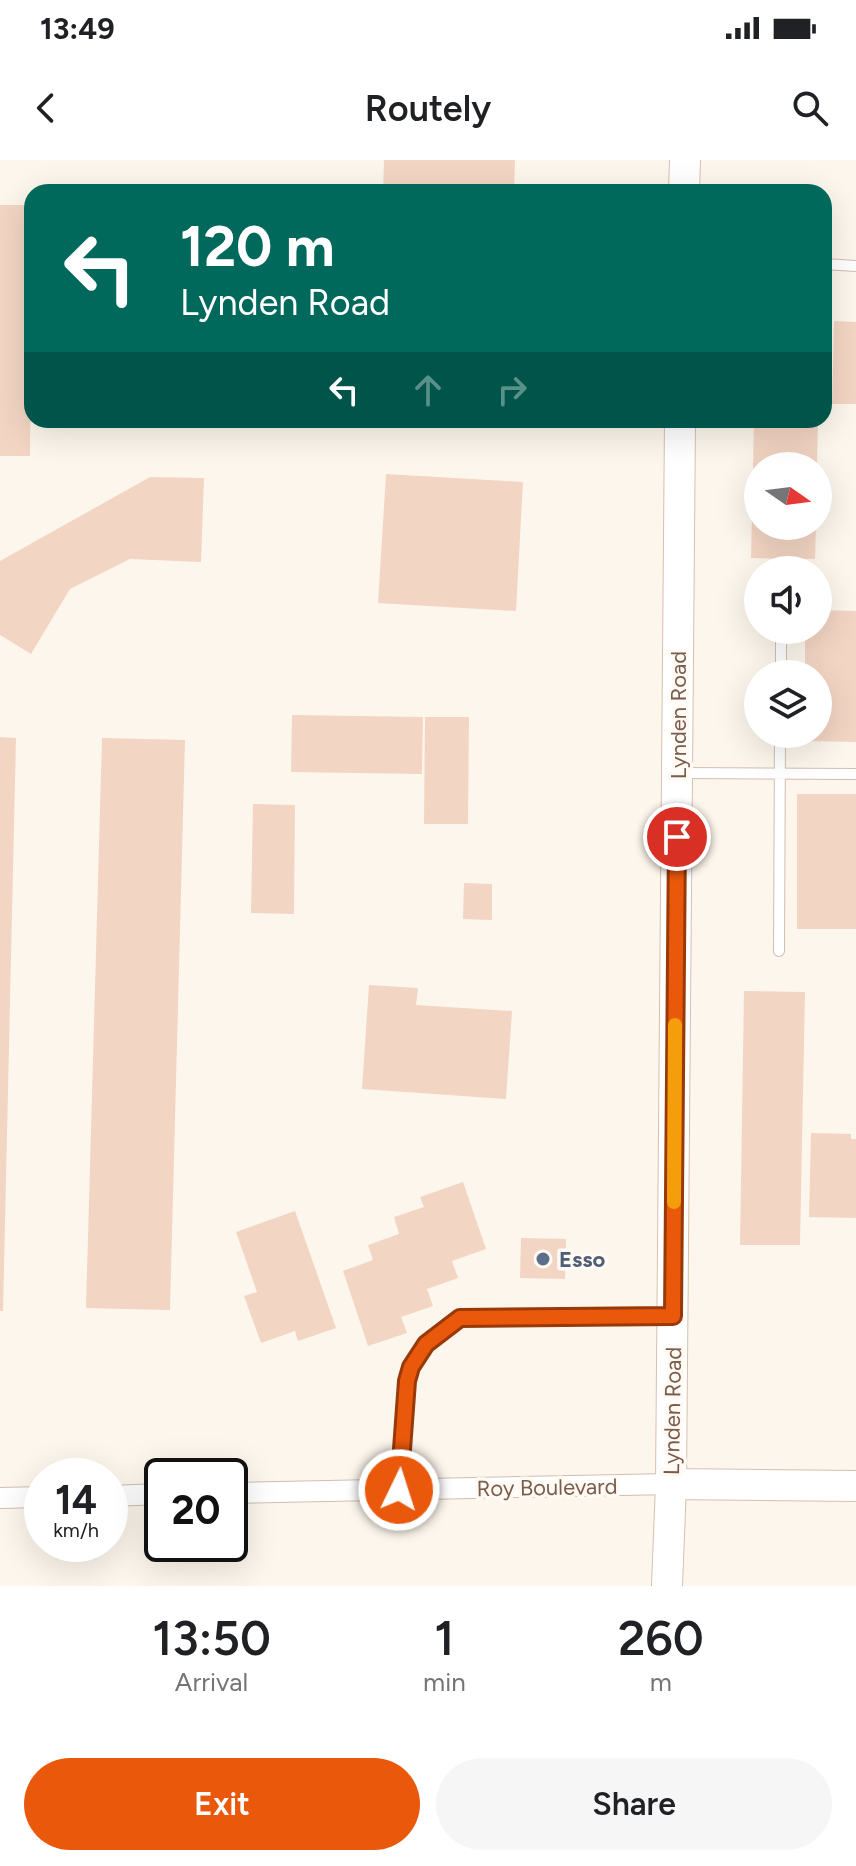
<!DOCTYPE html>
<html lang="en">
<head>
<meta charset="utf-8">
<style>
	:root { --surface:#fff; --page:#f6f6f6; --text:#202124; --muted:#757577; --accent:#ea580c }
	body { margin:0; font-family:Figtree,sans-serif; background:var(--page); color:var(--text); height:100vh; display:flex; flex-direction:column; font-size:30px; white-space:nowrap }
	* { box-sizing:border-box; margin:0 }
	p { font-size:26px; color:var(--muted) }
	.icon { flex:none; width:44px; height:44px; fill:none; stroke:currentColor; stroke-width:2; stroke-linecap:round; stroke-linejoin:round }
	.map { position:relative; height:1426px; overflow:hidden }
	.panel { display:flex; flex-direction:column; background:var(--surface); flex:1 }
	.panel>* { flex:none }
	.top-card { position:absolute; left:24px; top:24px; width:808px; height:244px; border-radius:24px; box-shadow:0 8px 32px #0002; background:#00695c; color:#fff; overflow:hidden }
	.needle { width:52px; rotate:104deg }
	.fabs { position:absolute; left:744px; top:292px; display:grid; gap:16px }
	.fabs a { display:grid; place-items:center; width:88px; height:88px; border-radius:50%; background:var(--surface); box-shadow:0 8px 32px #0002; font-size:40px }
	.speed { position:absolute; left:24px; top:1298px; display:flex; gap:16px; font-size:40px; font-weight:700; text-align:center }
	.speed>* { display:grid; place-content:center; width:104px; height:104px; border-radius:50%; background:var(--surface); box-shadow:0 8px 32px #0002; line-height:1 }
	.speed small { font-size:20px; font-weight:400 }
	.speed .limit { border:4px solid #111; border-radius:12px; background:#fff; color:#111 }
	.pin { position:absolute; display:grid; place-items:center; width:68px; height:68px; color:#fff; margin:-34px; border:4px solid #fff; border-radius:50%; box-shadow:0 2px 8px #0007 }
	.me { position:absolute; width:88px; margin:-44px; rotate:4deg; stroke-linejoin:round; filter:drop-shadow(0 0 6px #0008) }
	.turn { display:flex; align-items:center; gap:28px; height:168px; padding:0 24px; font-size:36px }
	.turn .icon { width:104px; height:104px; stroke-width:2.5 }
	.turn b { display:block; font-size:56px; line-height:68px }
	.lanes { display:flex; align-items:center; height:76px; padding:0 24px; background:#0003; justify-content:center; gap:40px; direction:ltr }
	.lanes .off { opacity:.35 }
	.eta { display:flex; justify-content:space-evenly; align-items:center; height:136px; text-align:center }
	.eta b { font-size:48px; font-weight:600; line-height:56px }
	.action { display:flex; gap:16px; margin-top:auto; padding:16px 24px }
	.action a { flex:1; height:92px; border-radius:48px; background:var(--accent); color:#fff; font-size:32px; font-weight:600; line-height:92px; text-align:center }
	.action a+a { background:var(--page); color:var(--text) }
	.status { display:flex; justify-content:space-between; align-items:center; height:56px; padding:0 40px; background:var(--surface); direction:ltr }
	.status svg { height:22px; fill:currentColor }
	header { display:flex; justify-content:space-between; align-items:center; height:104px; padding:0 24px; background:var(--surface); font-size:36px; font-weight:600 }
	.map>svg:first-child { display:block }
	.building { fill:#f3d5c3 }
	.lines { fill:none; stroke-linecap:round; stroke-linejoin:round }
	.lane-casing { stroke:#d1beb0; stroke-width:12 }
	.street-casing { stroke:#d1beb0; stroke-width:22 }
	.secondary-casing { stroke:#d6c0b0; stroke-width:32 }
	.lane { stroke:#fff; stroke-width:10 }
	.street { stroke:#fff; stroke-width:20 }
	.secondary { stroke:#fff; stroke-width:30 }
	.route-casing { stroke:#983908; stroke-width:20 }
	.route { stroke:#ea580c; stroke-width:14 }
	.slow { stroke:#f59e0b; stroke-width:14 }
	.service-dot { fill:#5c6f8a; stroke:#fffaf3; stroke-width:3 }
	.labels { text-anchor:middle; stroke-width:7; stroke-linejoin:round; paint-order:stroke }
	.street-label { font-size:22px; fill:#7a5c4d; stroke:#fffaf3 }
	.service-label { font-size:22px; font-weight:bold; fill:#4e5e75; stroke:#fffaf3; text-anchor:start }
</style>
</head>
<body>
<div class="status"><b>13:49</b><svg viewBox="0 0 49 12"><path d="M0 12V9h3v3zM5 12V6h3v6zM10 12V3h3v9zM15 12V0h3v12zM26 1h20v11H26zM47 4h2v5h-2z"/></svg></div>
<header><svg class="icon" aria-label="back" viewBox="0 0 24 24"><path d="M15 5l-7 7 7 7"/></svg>Routely<svg class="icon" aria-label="search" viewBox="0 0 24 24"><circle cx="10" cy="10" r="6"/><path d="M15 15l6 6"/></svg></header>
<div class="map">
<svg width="856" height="1426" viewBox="0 0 856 1426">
	<rect width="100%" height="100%" fill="#fdf6ec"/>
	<path class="building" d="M384 0H515L514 32H383Z
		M0 45H32L30 296H0Z
		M834 161 856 162V244H832Z
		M754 260H818L817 306H758V366H816L815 399 751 398Z
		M386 314 523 322 516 451 378 443Z
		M150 317 204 318 201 402 130 399 70 429 31 494 0 475V401Z
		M818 450 856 451V582L804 581V574H818V514H805V470H818Z
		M292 555 423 557 422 614 291 612Z
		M425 557H469L468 664H424Z
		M0 577 16 578 3 1151H0Z
		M102 578 185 580 170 1150 86 1148Z
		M797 634H856V769H797Z
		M253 644 295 645 294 754 251 753Z
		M464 723 492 724V760L463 759Z
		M369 825 418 828 416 845 512 851 506 939 362 929Z
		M744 831 805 832 800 1085H740Z
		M811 973 851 974V979H856V1058L809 1057Z
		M463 1022 486 1089 452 1101 458 1118 427 1129 433 1146 401 1157 407 1173 368 1186 343 1111 373 1100 368 1085 399 1074 394 1057 424 1047 420 1037Z
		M295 1051 336 1168 298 1181 295 1171 261 1183 244 1136 257 1132 236 1072Z
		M521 1078 566 1079 565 1119 520 1118Z"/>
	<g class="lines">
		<defs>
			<path id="lane" d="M824 104 856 106
				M781 514V470
				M682 613 856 614
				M779 791 780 574
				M399 1330 407 1221 411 1207 426 1184 460 1158 668 1156"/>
			<path id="street" d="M230 1333 671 1324
				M110 1336 162 1334
				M0 1338 42 1337"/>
			<path id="secondary" d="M684 32 685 0
				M671 1324 856 1326
				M667 1426 671 1324 680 260"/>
		</defs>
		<use href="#lane" class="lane-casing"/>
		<use href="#street" class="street-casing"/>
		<use href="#secondary" class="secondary-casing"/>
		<use href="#lane" class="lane"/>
		<use href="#street" class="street"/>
		<use href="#secondary" class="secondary"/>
	</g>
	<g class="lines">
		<defs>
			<path id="route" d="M399 1330 407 1221 411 1207 426 1184 460 1158 673 1156 677 677"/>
		</defs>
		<use href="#route" class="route-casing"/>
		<use href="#route" class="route"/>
		<path class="slow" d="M674 1042 675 865"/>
	</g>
	<circle class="service-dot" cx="543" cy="1099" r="8"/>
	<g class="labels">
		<g class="street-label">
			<text transform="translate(678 555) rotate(-90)" y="8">Lynden Road</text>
			<text transform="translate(672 1251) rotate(-89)" y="8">Lynden Road</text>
			<text transform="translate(547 1327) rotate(-1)" y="8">Roy Boulevard</text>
		</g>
		<g class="service-label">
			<text x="559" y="1107">Esso</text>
		</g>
	</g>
</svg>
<div class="fabs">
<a><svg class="needle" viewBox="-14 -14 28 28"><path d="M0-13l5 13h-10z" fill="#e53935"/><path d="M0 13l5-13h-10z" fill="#757577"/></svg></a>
<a><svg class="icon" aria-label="sound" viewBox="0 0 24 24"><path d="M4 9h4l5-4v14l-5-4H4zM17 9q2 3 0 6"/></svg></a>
<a><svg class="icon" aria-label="layers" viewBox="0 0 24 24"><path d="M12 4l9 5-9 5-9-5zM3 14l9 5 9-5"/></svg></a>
</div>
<div class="speed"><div>14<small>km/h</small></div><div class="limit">20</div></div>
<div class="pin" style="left:677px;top:677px;background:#d93025"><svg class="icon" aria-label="arrive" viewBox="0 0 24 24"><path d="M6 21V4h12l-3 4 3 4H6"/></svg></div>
<svg class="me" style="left:399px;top:1330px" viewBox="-20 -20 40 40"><circle r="17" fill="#ea580c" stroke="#fff" stroke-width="3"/><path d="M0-11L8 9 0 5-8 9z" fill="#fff"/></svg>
<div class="top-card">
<div class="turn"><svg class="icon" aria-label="left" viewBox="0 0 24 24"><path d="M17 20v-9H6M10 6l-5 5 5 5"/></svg><div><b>120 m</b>Lynden Road</div></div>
<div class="lanes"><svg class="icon" aria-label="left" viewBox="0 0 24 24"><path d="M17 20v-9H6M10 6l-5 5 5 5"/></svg><svg class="icon off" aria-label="ahead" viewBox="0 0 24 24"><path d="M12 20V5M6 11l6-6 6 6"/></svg><svg class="icon off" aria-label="right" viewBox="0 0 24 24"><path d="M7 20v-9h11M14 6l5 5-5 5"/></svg></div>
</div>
</div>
<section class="panel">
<div class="eta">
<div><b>13:50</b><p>Arrival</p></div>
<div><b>1</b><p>min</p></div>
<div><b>260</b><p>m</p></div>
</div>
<div class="action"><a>Exit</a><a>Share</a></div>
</section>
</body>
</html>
